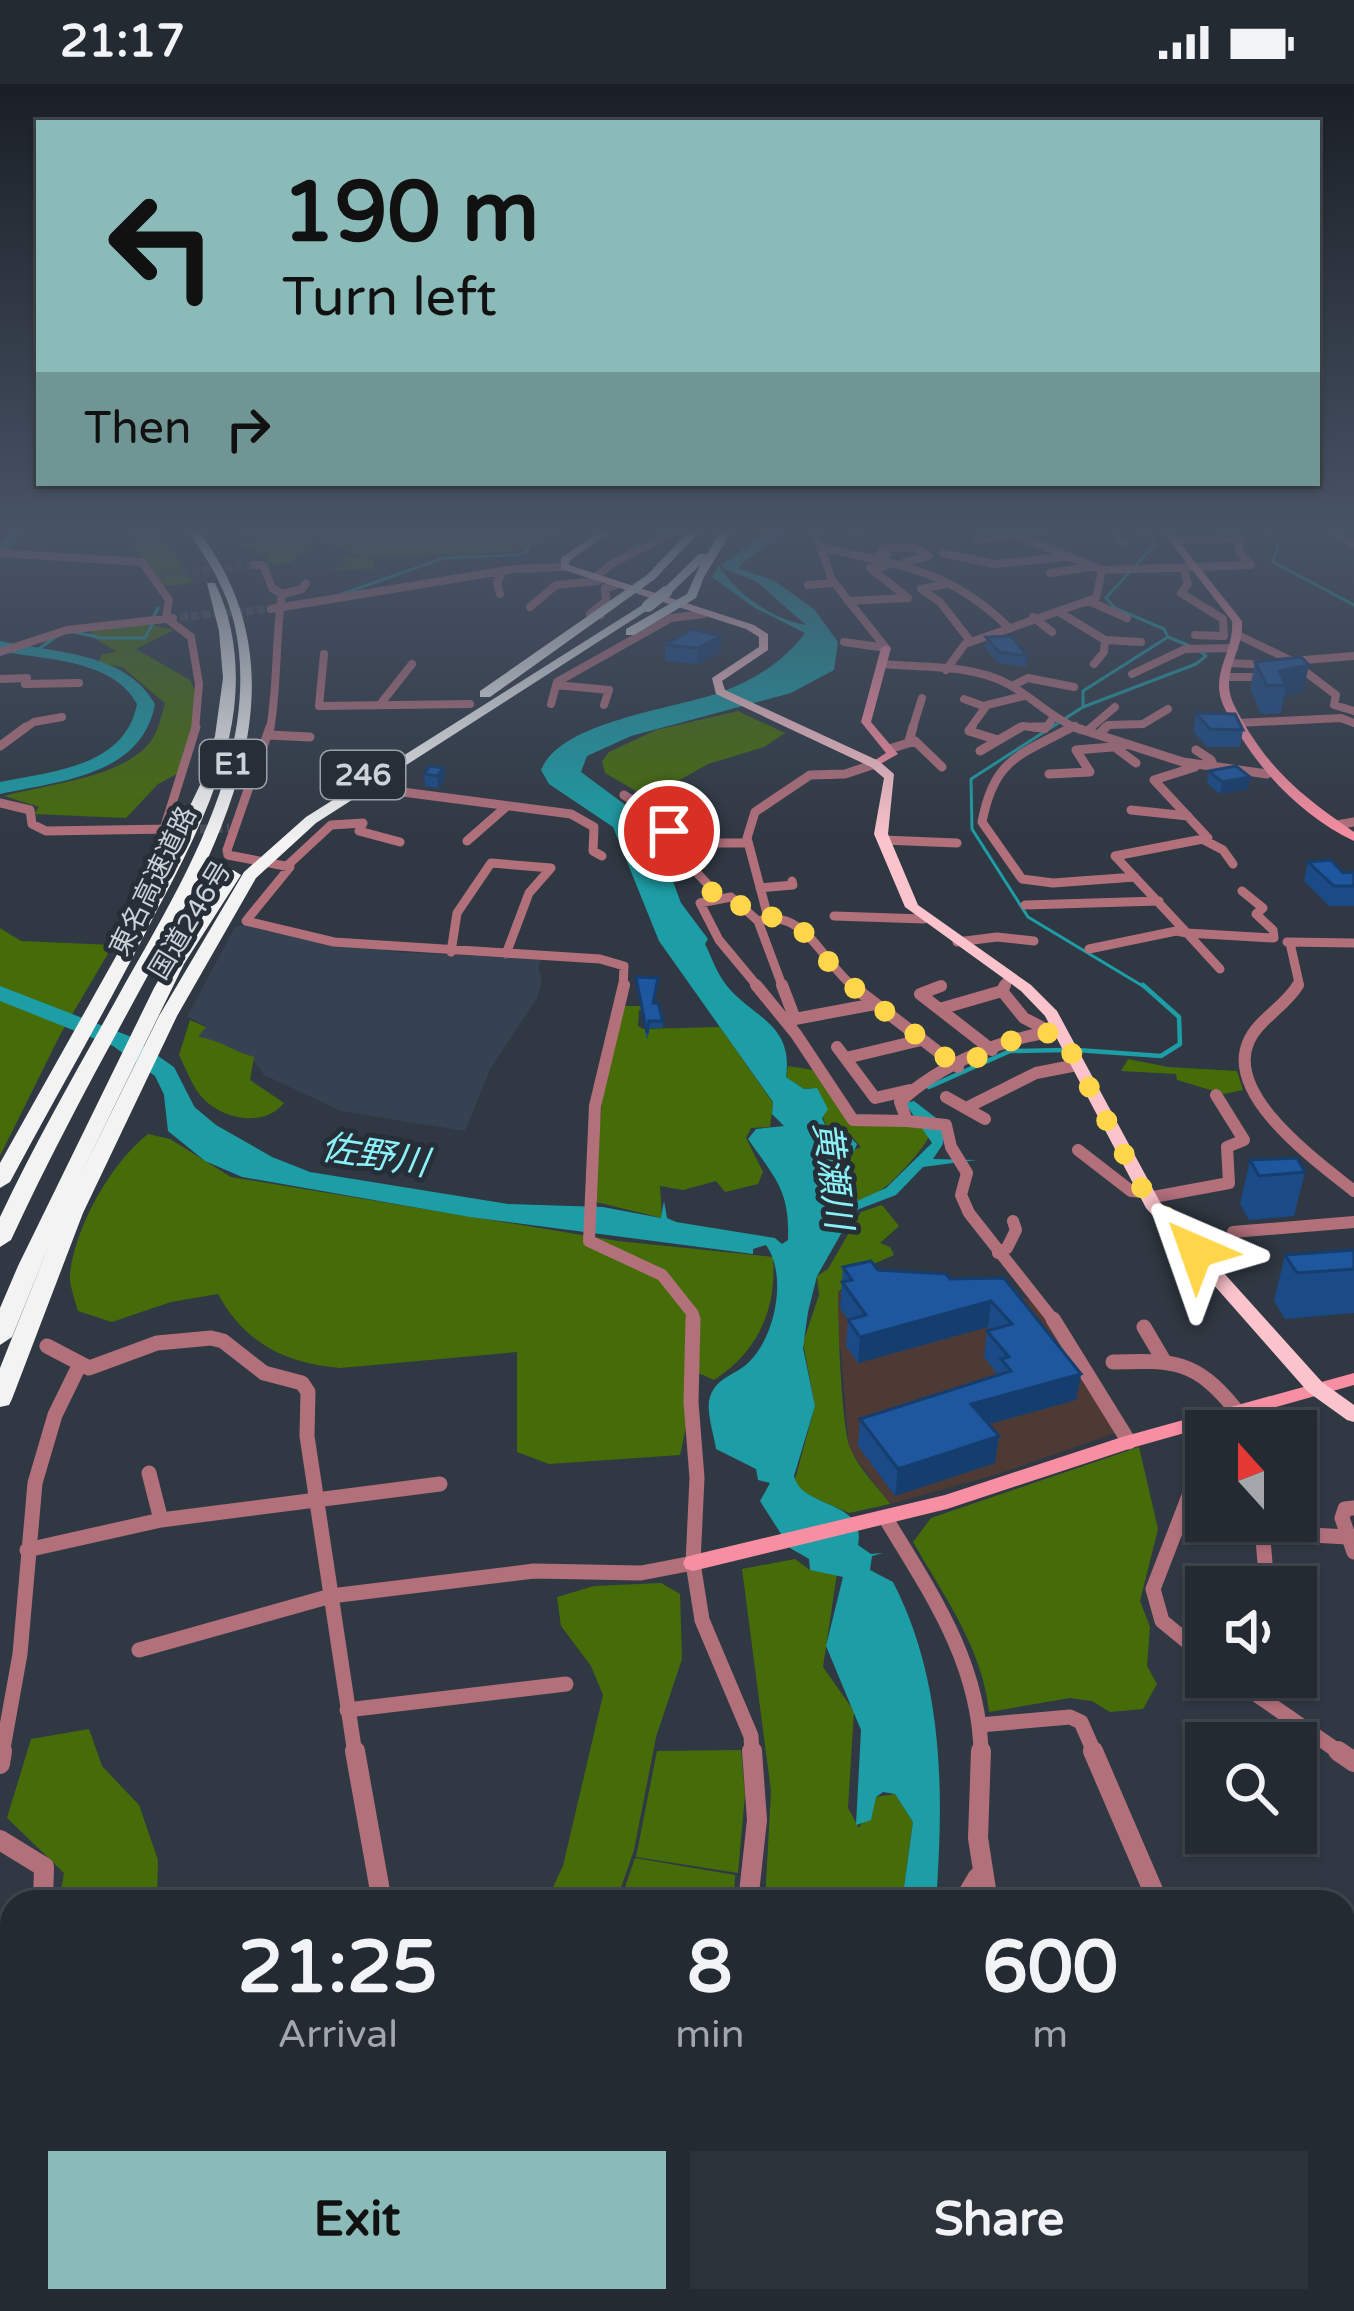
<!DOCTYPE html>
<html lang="en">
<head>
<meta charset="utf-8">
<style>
	:root { --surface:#242a32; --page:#2c323a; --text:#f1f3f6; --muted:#a3a7ac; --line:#41464d; --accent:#8bbbb9 }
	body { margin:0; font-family:"Varela Round","Noto Sans JP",sans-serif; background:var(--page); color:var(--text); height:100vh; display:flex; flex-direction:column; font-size:45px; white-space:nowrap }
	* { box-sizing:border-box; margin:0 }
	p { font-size:39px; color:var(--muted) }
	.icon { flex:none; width:66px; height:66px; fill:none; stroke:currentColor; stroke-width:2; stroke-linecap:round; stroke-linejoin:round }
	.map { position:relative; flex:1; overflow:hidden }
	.side { position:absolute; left:0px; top:1806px; width:1356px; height:423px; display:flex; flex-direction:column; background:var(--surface); border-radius:36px 36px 0 0; box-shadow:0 3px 9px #0004,0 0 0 3px var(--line) }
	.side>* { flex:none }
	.top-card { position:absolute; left:36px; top:36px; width:1284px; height:366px; border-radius:0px; box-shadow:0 3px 9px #0004,0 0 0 3px var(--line); background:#8bbbb9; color:#111; overflow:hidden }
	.needle { width:78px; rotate:339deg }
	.buttons { position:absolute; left:1185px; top:1326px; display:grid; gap:24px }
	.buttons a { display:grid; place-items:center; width:132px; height:132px; border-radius:0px; background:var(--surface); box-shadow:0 3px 9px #0004,0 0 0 3px var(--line); font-size:60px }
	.pin { position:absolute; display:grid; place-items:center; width:102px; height:102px; color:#fff; margin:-51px; border:6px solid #fff; border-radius:50%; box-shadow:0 3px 12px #0007 }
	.me { position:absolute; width:132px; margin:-66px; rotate:317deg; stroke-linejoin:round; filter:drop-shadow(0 0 9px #0008) }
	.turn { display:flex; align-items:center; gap:42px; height:252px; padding:0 48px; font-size:54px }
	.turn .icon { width:156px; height:156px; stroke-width:2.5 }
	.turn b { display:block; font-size:84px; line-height:102px }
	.then { display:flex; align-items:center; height:114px; padding:0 48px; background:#0003; gap:24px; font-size:45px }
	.eta { display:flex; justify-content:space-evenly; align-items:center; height:204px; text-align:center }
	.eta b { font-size:72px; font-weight:700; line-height:84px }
	.cta { display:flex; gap:24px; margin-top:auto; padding:24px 48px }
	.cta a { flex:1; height:138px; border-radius:0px; background:var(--accent); color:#111; font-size:48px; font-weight:700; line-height:138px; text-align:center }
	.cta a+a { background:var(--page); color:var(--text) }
	.status { display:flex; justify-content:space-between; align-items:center; height:84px; padding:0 60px; background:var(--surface); direction:ltr }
	.status svg { height:33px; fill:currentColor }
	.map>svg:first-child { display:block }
	.built { fill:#364252 }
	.education { fill:#4e3a35 }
	.green { fill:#466c0a }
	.water { fill:#1d9da5 }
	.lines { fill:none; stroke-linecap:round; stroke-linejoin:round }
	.stream-far1 { stroke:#1d9da5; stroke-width:3 }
	.stream { stroke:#1d9da5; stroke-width:4.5 }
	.river { fill:#1d9da5; fill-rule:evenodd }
	.street-tunnel-far1 { stroke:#484f5a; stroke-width:8; stroke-dasharray:8 3; stroke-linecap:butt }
	.street-tunnel { stroke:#484f5a; stroke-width:9; stroke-dasharray:9 4.5; stroke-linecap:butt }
	.street-far4 { stroke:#b2707b; stroke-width:8 }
	.street-far3 { stroke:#b2707b; stroke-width:9 }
	.street-far2 { stroke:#b2707b; stroke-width:12 }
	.street-far1 { stroke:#b2707b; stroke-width:15 }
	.street { stroke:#b2707b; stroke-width:20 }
	.secondary { fill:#f78ea1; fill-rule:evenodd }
	.primary { fill:#fbc3cb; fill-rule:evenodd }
	.highway { fill:#f3f3f3; fill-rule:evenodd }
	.highway-bridge { stroke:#f3f3f3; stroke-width:12 }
	.wall { fill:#1a4b87 }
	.shaded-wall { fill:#153d6e }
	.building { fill:#1e579d; stroke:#153d6e; stroke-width:3 }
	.route { stroke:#ffd54a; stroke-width:21; stroke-dasharray:0 37.8 }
	.labels { text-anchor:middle; stroke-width:10; stroke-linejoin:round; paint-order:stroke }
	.far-street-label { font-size:27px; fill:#cdd2d9; stroke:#262e38 }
	.shield { fill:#262e38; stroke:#9ba1a9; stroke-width:3 }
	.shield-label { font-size:30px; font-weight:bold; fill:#cdd2d9 }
	.water-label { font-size:36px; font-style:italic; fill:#8cf0f7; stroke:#262e38 }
</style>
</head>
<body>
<div class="status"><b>21:17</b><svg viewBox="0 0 49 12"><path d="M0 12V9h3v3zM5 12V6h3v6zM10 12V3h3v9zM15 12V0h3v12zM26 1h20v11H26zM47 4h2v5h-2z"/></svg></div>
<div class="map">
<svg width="1354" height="2227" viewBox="0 0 1354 2227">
	<rect width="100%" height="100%" fill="#303843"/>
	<path class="built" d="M245 841 396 868 542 875 538 883 542 898 537 914 490 985 465 1047 341 1027 264 991 252 974 214 963 198 952 206 942 187 933 235 843Z"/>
	<path class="education" d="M843 1206 1026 1214 1043 1227 1115 1349 998 1390 890 1420 849 1365 841 1266 835 1247 838 1208Z"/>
	<path class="green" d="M120 445H158L194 499 165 502Z
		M227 445H580L514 468 366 473 373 475 375 485 326 486 342 483 347 477 339 473H363L331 460 310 459V467H301L291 479 267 480V472L227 455 238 453 259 461Z
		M149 540 174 546 136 565 190 596 197 611 185 686 158 700 126 734 34 730 39 723 4 712C47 700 115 695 147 662 158 650 161 633 165 619L122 583 98 579 102 570 117 568 91 552 92 547Z
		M738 627 785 649 764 663 708 680 648 714 605 689 602 677 609 668 656 646Z
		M0 844 21 857 113 861 60 951 0 1072Z
		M624 922H660L639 926 638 942 643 945 720 943 773 1019 770 1043 751 1044 746 1054 763 1088 758 1100 725 1108 716 1097 683 1106 660 1102 662 1134 592 1117 603 1009Z
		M190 936 206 943 198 953C223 957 232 967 254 973L250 996 284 1019C262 1046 215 1034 197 1007 190 996 185 983 179 971Z
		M1128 975 1168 983 1237 987 1243 1006 1224 1010 1177 996 1176 990 1121 987Z
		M788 982 813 986 847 1036 923 1043 929 1052C925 1064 890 1102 878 1108 859 1119 841 1116 832 1138 822 1121 812 1102 819 1082L861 1063 849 1049 827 1044 812 1004 804 1005 786 993Z
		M148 1050 170 1055 231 1093 618 1157 773 1173C777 1225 758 1268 714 1296L689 1285 688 1334 680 1371 549 1380 517 1368V1268L340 1284C284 1279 245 1259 218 1210L171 1218 112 1238 78 1227C75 1216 69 1201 70 1190 75 1142 112 1078 148 1050Z
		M882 1121 899 1142 880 1159 890 1163 894 1171 869 1182 838 1208C838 1235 841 1345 851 1366 859 1385 878 1403 890 1420L849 1429 801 1408 794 1399 815 1322 803 1259 819 1211 817 1192 828 1185 861 1128Z
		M1139 1363 1158 1445 1140 1517 1150 1543 1147 1582 1157 1600 1143 1625 1110 1628 1092 1617 1070 1614 989 1628C983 1565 944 1512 913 1458L931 1434Z
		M795 1475 810 1486 837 1489 823 1583 854 1627 848 1724 859 1744 875 1713 895 1710 913 1738 902 1818H765L771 1707 742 1485Z
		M661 1499 680 1510 682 1575 656 1653 634 1766 616 1818H546L563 1782 603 1611 591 1582 561 1542 557 1513 594 1502Z
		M89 1645 102 1682 139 1721 158 1776 157 1818H59L64 1789 7 1734 31 1655Z
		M741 1666 745 1711 738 1789 636 1773 657 1667Z
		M635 1774 735 1791 734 1818H620Z
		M12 2154V2217H108L105 2227H0V2173Z"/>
	<path class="water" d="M754 463 759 465 738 484 773 496 814 525 838 558 834 586 791 609 631 652 587 672 581 688 639 731 669 765 671 792 681 819 708 855 705 860C712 874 717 890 727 902 752 933 794 940 786 993L804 1005 817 1004 828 1025 822 1034 827 1045 846 1049 857 1060 853 1070 819 1082 814 1092 831 1139 846 1122 886 1104 932 1059 905 1019 914 1017 944 1040 943 1060 933 1075 976 1076 923 1083 896 1111 854 1127 817 1192 808 1228 803 1264 815 1322 794 1392C801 1425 867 1415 858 1461L871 1470 883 1469 872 1472 870 1486 893 1498C944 1597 944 1709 936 1818H902L913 1738 895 1710 883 1708 876 1713 871 1736 856 1741 861 1646 826 1562 843 1493 810 1486 809 1475 790 1464 760 1417 770 1399 758 1396 756 1385 716 1365C714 1351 707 1330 709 1317 714 1293 735 1292 749 1278 775 1253 788 1192 766 1161L753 1165V1170L470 1133 242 1093 205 1077 168 1047 162 994 173 990 192 1021 216 1041 272 1073 310 1088 508 1120 603 1123 661 1134 664 1117 667 1134 676 1138 775 1154 782 1160 788 1156C790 1106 775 1094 748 1055L756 1045 784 1042 772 1030 773 1018 659 857 613 743 549 700 541 686C561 636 678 625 724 607 756 595 785 576 805 549L755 524 712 493 719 481C735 510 774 536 806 541L757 498 723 484 722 480Z"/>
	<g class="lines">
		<path class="stream-far1" d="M1134 445 1153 453 1155 460 1106 514 1115 524 1164 545 1168 553 1083 607V623L971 695 972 745 1028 833 1146 904
			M1267 445 1278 463 1273 478 1354 521
			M342 510 444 474 518 471 527 467 532 455 571 445
			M153 534 158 524
			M74 548 102 554H145L153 539
			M1168 553 1190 562
			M33 569 57 552
			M1083 623 1196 580 1206 572 1200 567"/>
		<path class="stream" d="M1077 966 1161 972 1180 960 1179 933 1143 901
			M929 1003 1010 967 1066 966"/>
		<path class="river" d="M16 445H31L0 471V460Z
			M772 445H789L734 485H724V479Z
			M0 557C54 569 125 567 155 620 142 692 59 697 0 710V698C53 687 125 683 137 620 113 575 45 576 0 567Z
			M0 902 129 952 174 983 195 1024 182 1032 173 1029 155 992 113 962 0 917Z"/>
		<path class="street-tunnel-far1" d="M159 492 254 481
			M180 533 271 525"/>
		<path class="street-tunnel" d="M173 746 229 744"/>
		<path class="street-far4" d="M814 445 832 496 886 564
			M848 445 861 450
			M1001 445 1102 486
			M1110 445 1123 457
			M1327 445 1354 460
			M1014 448 1077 445
			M976 455 1010 452
			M1174 456 1239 454V468L1251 481 1196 483
			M824 464C900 481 951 486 1009 544
			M0 469 142 478 169 516 166 534 191 553 199 600 195 646
			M943 469 994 480 1067 473
			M878 472 887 470 881 465 913 463 929 472 905 478
			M254 481H263L272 504 282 510C275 556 278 601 270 646
			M1183 484 1188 500 1181 509 1223 535 1224 552 1195 551
			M1050 489 1090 483
			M593 495 613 479 679 445
			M946 500 921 505 940 518 971 558
			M808 501 834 499
			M282 510 302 505 306 499
			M500 510 497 499 503 487
			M848 517 908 514 870 484 886 482
			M1089 517 1127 534
			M530 523 556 501 598 497
			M271 525 514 485 564 483
			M1059 528 1105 556 1104 568 1094 580
			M601 531 590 530 606 517 605 504 614 502
			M1033 533 1052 548
			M1238 551 1290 576 1336 611 1334 621 1354 627
			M1105 556 1141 558
			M844 558 886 564
			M0 568 67 546 173 534
			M324 570 319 622 470 620
			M1292 577 1354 572
			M1229 579 1270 581
			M883 580C922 584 972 580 1008 600 1035 615 1051 634 1081 646
			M946 586 965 560 1096 514 1102 486 1196 483
			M1132 590 1185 565 1234 564
			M1225 593H1266
			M0 595 27 594 25 600 79 599
			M556 601 609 606 604 621
			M1012 602 1028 594 1074 603
			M964 615 986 623
			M382 618 412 580
			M551 620 557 598 671 534 704 530
			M1238 639 1341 634 1354 639
			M22 646 34 638 62 633
			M912 646 922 614
			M969 646 987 621 1024 612
			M1016 646 1023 642 1045 645 1054 633
			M1067 646 1075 642
			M1088 646 1115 623
			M1103 646 1108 641 1143 640 1168 625"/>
		<path class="street-far3" d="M270 643 227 766 228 771 290 783 246 837 334 858 600 875 624 882 623 904
			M972 643 969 647 998 656
			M1033 643H1046
			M1072 643C1020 671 994 674 982 738L1022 795 1053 799 1135 793
			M1074 643 1183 678 1267 690
			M1099 650 1106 643
			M269 651 310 653
			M909 657 913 643
			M0 662 26 643
			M1116 664 1136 679
			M889 665 915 657 942 683
			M1196 666 1211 676 1216 687
			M980 667 1021 643
			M1195 683 1154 696 1208 754 1115 772 1187 849 1274 854 1273 846 1256 830 1263 824 1242 807
			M1049 690 1090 688 1076 666 1124 662
			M364 703 571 730 594 743 593 767 602 772
			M624 711 653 730 680 759
			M0 719 30 726 32 740 46 747 169 745
			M1131 726 1188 732
			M1337 741 1354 738
			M164 745 196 643
			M883 756 957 759
			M1204 756 1223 766 1233 780
			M467 757 507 722
			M289 780 331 741 363 739 359 747 400 758
			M760 804 793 801 792 797
			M712 815 713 806 685 776 680 759H748
			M1025 821 1159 817
			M834 832 924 835
			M768 833 747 754 755 728 810 691 845 690 875 680
			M758 837 731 813 700 819 719 856 759 904
			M957 858 997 853 1034 857
			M1287 858 1354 859
			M1290 859 1299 899 1296 904
			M1089 865 1176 847 1187 849 1220 885
			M451 868 457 829 491 779 551 784 529 809 506 870
			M783 904 758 837C806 823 822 879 855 904
			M935 904 941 902
			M1003 904 1009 893"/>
		<path class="street-far2" d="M624 901 595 1022 589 1157 662 1191 693 1230V1238
			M756 901 796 950 853 1036 907 1037 900 1018C939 981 1006 952 1060 947
			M782 901 795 935 875 920
			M851 901 958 983
			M1005 901 1002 907 1024 934 1047 946
			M1298 901C1285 923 1257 936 1248 959 1226 1013 1318 1078 1354 1107
			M941 902 920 910 992 966
			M943 924 1002 907
			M837 963 875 1014 910 1006
			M846 974 921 956
			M946 1013 985 1035
			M966 1024 1036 989 1077 981
			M907 1037 946 1041 951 1063 967 1089 961 1111 969 1129 1055 1238
			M1078 1066 1131 1107 1144 1108
			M1148 1114 1229 1099 1227 1063 1244 1056 1216 1011
			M1233 1148 1354 1138
			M998 1169 1007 1164 1016 1146 1013 1137"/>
		<path class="street-far1" d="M693 1235 691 1318 697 1394 693 1479 702 1536 751 1652 752 1670
			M1053 1235 1129 1358
			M1144 1243 1164 1277
			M47 1262 89 1284 157 1259 211 1254 223 1257 264 1289 302 1299 308 1308 307 1352 355 1670
			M1113 1278C1174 1276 1196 1276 1236 1326
			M1206 1368 1153 1505 1162 1537 1206 1573
			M149 1389 161 1436
			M1354 1424 1345 1425 1342 1434 1354 1468
			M886 1435C931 1509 980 1580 981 1670
			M27 1466 161 1436 440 1400
			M1267 1503 1263 1455 1271 1449 1349 1453
			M139 1566 331 1512 534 1487 641 1489 693 1479
			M1231 1593 1342 1670
			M347 1626 566 1600
			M980 1641 1070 1633 1081 1638 1095 1670
			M2 1670 20 1570 35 1399 55 1331 79 1282"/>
		<path class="street" d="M355 1667 382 1818
			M981 1667 978 1754 988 1818
			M1093 1667 1158 1818
			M1338 1667 1354 1678
			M0 1680 2 1667
			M0 1756 44 1783 43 1818
			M748 1818 757 1736 752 1667
			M963 1818 978 1793
			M0 2136 12 2118
			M956 2217 957 2227
			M1047 2217 1049 2227
			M1339 2217 1343 2227
			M369 2227 374 2217
			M653 2227 655 2217"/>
		<path class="secondary" d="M1160 445H1169L1242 537C1244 560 1229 578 1229 601 1229 614 1236 625 1242 636 1272 689 1305 714 1354 748V757C1302 732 1260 688 1232 638 1226 627 1219 616 1219 602 1219 580 1234 561 1232 537Z
			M886 561 891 564 871 638 898 670 875 683 869 680 886 669 861 638 881 564Z
			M1354 1289V1301L1135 1363 947 1425 693 1487 686 1485 683 1479 686 1473 693 1471 945 1411 1122 1353Z"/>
		<path class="primary" d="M603 445H614L569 477V481L754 541 768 550V566L722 597 725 606 879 677 894 690 888 750 918 821 1031 901 1057 927 1160 1118 1322 1298 1354 1321V1338L1347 1336 1308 1308 1146 1124 1045 932 1021 907 905 823 874 750 884 694 871 683 716 610 712 594 759 563V553L746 545 561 485V474Z"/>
		<path class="highway" d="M186 445H197C320 604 209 778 128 928 87 1003 47 1078 11 1156L0 1163V1133C35 1059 76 988 116 916 175 810 255 687 238 560 233 517 212 480 186 445Z
			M691 445H702L655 495 490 613H480V607L647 491Z
			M722 445H733L704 493 696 514 634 551H626V545L687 510 700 481 670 510 660 508 699 470H707Z
			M207 499H215C234 537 239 582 234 625 225 698 189 766 155 830 109 921 58 1008 10 1098L0 1104V1079L128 851 200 701 215 652 223 594 219 547Z
			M644 520 654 522 316 739 256 794 177 932 83 1129 12 1315 9 1321 0 1323V1284L49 1161 12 1253 0 1261V1224L18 1182 154 904 194 834 227 788 233 786 241 791 184 880 81 1090 159 932 244 788 306 733Z"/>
		<path class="highway-bridge" d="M648 522 666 508"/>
	</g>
	<path class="wall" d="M692 545 721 568 698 580 665 577V561Z
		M986 553 1027 572 1026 583 998 579 985 564Z
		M1255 578 1303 608 1284 612 1281 629 1261 630 1250 605Z
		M1196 629 1243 646 1240 663H1207L1193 647Z
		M444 684 445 696 438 704 425 702 424 690Z
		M1209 687 1248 705 1220 710 1207 699Z
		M1308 778 1343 789 1354 788V822H1329L1304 797Z
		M636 893 658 894 654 919 663 937V944H650L647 956Z
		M1250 1076 1305 1088 1294 1132 1249 1136 1240 1120Z
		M1354 1166V1229L1285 1235 1274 1217 1285 1171Z
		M843 1183 950 1195 1004 1194 1081 1290 1076 1316 989 1340 995 1379 895 1412 858 1362 860 1335 998 1291 984 1273 987 1247 991 1246 988 1243 858 1279 846 1262 848 1235 840 1224Z"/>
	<path class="shaded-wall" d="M721 552V568L698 580V564Z
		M1309 581 1303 608 1284 612 1286 601 1279 587Z
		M444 684 445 696 438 704 437 692Z
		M1250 693 1248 705 1220 710 1222 698Z
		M991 1217 988 1243 858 1279 860 1253Z
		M1081 1290 1076 1316 968 1346 971 1320Z
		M999 1352 995 1379 895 1412 898 1385Z"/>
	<path class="building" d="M692 545 721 552 698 564 665 561Z
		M1011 552 1027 572 999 568 986 553Z
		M1301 573 1309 581 1279 587 1286 601 1267 602 1255 578Z
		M1196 629 1235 630 1243 646 1210 645Z
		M430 682 444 684 437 692 424 690Z
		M1236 682 1250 693 1222 698 1209 687Z
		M1331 776 1343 789 1354 788V802H1334L1308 778Z
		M636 893 658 894 653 919H658L663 937H649L647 949Z
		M1297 1074 1305 1088 1259 1092 1250 1076Z
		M1354 1166V1185L1297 1189 1285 1171Z
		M871 1177 878 1186 946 1190 950 1195 1004 1194 1081 1290 971 1320 999 1352 898 1385 860 1335 1011 1287 1001 1275 1009 1273 987 1247 1012 1240 991 1217 860 1253 848 1236 866 1231 842 1198 852 1196 843 1183Z"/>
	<linearGradient id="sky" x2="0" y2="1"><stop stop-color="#1a1f25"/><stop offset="0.59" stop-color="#485366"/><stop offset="1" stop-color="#485366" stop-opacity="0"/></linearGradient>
	<rect width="1354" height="757" fill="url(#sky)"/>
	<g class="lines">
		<path class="route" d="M669 747 685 776 712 806V814L731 813 758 837 775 832 796 839 844 896 958 983 1017 954 1060 947 1144 1108 1196 1167"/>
	</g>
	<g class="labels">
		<g class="far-street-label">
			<text transform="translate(153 797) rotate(-64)" y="9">東名高速道路</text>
			<text transform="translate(190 836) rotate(-59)" y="9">国道246号</text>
		</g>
		<g class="shield">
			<rect x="200" y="656" width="66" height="48" rx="9"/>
			<rect x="321" y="667" width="84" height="48" rx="9"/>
		</g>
		<g class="shield-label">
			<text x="233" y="690">E1</text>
			<text x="363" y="701">246</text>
		</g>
		<g class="water-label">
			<text transform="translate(375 1070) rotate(9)" y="13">佐野川</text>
			<text transform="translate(834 1091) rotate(83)" y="13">黄瀬川</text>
		</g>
	</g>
</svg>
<div class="buttons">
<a><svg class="needle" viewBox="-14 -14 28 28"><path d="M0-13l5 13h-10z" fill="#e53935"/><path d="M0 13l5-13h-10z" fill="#a3a7ac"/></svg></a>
<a><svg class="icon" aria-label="sound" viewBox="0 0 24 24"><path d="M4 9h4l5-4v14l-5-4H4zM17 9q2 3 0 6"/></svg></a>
<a><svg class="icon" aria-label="search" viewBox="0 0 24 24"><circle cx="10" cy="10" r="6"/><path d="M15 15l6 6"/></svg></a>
</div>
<div class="pin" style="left:669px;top:747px;background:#d93025"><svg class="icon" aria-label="arrive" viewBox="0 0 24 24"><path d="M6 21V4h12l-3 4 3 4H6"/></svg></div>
<svg class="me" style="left:1196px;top:1167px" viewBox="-20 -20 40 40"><path d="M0-17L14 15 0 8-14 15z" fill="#ffd54a" stroke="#fff" stroke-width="4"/></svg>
<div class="top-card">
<div class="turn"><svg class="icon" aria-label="left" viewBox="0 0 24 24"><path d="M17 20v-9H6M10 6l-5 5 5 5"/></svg><div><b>190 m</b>Turn left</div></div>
<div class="then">Then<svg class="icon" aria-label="right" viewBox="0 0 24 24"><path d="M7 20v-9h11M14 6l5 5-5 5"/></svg></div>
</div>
<section class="side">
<div class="eta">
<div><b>21:25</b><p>Arrival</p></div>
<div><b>8</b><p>min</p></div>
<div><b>600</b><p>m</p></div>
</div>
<div class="cta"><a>Exit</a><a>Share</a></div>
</section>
</div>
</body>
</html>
